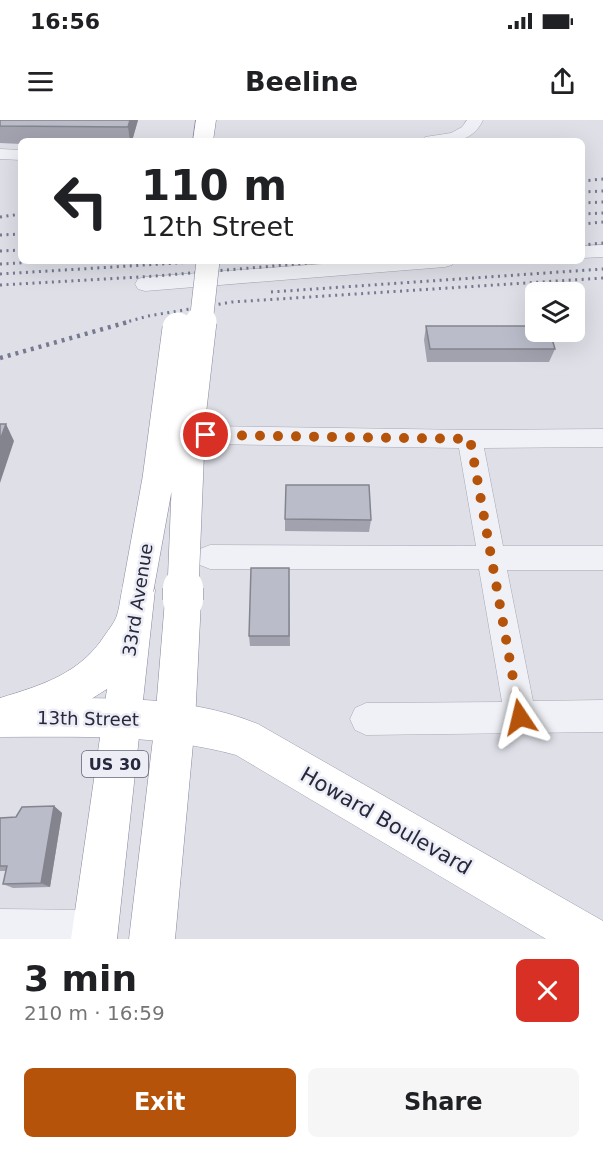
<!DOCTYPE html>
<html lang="en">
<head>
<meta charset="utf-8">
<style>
	:root { --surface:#fff; --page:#f6f6f6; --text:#202124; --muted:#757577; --accent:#b45309 }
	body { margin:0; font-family:"DejaVu Sans",sans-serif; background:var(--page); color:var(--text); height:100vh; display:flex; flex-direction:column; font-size:22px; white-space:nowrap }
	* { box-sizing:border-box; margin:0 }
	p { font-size:20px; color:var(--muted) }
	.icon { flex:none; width:33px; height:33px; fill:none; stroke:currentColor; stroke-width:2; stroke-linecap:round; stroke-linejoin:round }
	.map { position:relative; height:819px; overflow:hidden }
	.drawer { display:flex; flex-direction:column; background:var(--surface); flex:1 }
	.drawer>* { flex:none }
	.guide { position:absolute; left:18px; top:18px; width:567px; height:126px; border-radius:9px; box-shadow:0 6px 24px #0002; background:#fff; color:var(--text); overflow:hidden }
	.controls { position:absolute; left:525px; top:162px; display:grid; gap:12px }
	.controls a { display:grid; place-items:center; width:60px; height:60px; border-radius:9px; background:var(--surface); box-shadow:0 6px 24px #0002; font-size:30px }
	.pin { position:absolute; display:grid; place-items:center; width:51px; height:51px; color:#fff; margin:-26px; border:3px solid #fff; border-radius:50%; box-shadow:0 2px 6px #0007 }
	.me { position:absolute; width:66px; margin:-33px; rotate:350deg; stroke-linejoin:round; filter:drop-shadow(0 0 4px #0008) }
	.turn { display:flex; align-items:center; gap:21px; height:126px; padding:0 24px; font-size:27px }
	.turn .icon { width:78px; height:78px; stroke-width:2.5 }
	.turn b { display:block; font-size:42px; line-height:51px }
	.round { display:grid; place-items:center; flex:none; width:63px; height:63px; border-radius:9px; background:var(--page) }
	.headline { display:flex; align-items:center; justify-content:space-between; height:102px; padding:0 24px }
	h1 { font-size:36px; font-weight:600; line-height:45px }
	.primary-button { display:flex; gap:12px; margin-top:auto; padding:12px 24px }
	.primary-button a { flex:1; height:69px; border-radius:9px; background:var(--accent); color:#fff; font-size:24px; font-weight:600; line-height:69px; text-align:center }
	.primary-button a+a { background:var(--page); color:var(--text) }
	.status { display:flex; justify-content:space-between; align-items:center; height:42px; padding:0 30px; background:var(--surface); direction:ltr }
	.status svg { height:16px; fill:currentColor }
	header { display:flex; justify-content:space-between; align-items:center; height:78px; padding:0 24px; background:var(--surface); font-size:27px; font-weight:600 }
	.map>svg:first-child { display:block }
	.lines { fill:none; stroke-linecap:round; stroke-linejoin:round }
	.minor-casing { stroke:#a7a8b4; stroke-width:1 }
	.major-casing { stroke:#9d9fb3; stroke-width:1 }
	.highway-casing { stroke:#85879e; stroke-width:1 }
	.minor { fill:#f0f1f6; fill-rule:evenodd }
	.major { fill:#fff; fill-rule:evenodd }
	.highway { fill:#fff; fill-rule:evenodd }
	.rail-far1 { stroke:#777991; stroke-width:3; stroke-dasharray:2 4.5; stroke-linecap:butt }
	.rail { stroke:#777991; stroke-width:4.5; stroke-dasharray:3 5; stroke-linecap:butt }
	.highway-bridge-far2-casing { stroke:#85879e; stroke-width:24; stroke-linecap:butt }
	.highway-bridge-far1-casing { stroke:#85879e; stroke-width:32; stroke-linecap:butt }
	.highway-bridge-casing { stroke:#85879e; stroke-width:41; stroke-linecap:butt }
	.highway-bridge-far2 { stroke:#fff; stroke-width:23 }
	.highway-bridge-far1 { stroke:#fff; stroke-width:31 }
	.highway-bridge { stroke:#fff; stroke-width:40 }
	.wall { fill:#a1a2ae }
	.shaded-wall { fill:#83848d }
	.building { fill:#bbbcca; stroke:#83848d; stroke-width:1.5 }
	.route { stroke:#b45309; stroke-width:10; stroke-dasharray:0 18 }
	.labels { text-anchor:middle; stroke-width:5; stroke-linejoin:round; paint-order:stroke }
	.shield { fill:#edeef5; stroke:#626375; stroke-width:1.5 }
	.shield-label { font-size:16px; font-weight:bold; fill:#27283e }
	.street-label { font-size:18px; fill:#27283e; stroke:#edeef5 }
	.near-street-label { font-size:21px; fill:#27283e; stroke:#edeef5 }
</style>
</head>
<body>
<div class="status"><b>16:56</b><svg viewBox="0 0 49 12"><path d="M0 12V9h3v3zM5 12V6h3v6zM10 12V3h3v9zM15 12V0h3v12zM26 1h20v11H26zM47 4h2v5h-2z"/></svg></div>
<header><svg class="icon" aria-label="menu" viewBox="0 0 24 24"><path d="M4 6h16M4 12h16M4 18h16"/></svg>Beeline<svg class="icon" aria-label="share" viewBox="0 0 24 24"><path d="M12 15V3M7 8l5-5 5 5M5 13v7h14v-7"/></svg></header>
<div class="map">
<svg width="603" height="819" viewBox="0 0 603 819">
	<rect width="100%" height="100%" fill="#dedfe7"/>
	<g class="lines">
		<defs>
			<path id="minor" d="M467 0H483C471 26 447 21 422 21L425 17 451 13 462 7Z
				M0 29 21 30V40L0 39Z
				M603 125V137L582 138V126Z
				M363 141H455L452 145 445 147 145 171 138 169 135 164 138 159 145 157Z
				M206 306 470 310 603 309V327L484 328 503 426H603V450H507L533 581 603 580V612L366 615 355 610 350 599 355 588 366 583 502 582 479 449H210L200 445 196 437 200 429 210 425 476 426 459 328 206 324 197 322 194 315 197 308Z
				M0 789 96 790 109 796 115 809 110 819H0Z"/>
			<path id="major" d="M0 579C85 579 178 571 258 604L603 801V819H546L236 635C159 614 79 617 0 617Z"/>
			<path id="highway" d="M196 0H216L213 21H193Z
				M138 455 150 459 155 470 117 819H71L107 569 74 590 0 616V578C42 565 80 554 105 515 109 509 115 502 117 495 121 483 120 471 126 459Z
				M183 464 195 469 201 480 195 602 175 819H129L155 602 165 480 171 469Z"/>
		</defs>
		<use href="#minor" class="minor-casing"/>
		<use href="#major" class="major-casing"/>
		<use href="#highway" class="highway-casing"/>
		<use href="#minor" class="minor"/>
		<use href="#major" class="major"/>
		<use href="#highway" class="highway"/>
		<path class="rail-far1" d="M582 61 603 59
			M582 72 603 71
			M582 83 603 82
			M582 94 603 93
			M0 97 21 94
			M582 104 603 102
			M0 115 21 114
			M582 125 603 123
			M0 131 21 130
			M0 144 54 141
			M0 154 209 141
			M0 165 156 156 332 141
			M271 172 603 149
			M123 203 148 196 232 182 603 158"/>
		<path class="rail" d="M0 238 128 202"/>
		<defs>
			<path id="highway-bridge-far2" d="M201 203 208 141"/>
			<path id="highway-bridge-far1" d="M138 469 158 359 178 208
				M183 469 190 297 201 202"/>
			<path id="highway-bridge" d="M183 480V468"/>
		</defs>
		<use href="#highway-bridge-far2" class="highway-bridge-far2-casing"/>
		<use href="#highway-bridge-far1" class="highway-bridge-far1-casing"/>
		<use href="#highway-bridge" class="highway-bridge-casing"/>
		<use href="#highway-bridge-far2" class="highway-bridge-far2"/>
		<use href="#highway-bridge-far1" class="highway-bridge-far1"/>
		<use href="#highway-bridge" class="highway-bridge"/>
	</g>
	<path class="wall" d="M0 0H138L132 21H21V24L0 23Z
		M426 206 555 229 549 242H427L424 220Z
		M285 399 371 400 369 412 285 411Z
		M289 448 290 526H250L249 516Z
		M54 686 62 693 50 767 13 768 3 764 6 751H0V698L16 697Z"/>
	<path class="shaded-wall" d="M130 0H138L132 21H130L128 7Z
		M6 304 14 321 0 363V320Z
		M54 686 62 693 50 767 41 763Z"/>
	<path class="building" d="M0 0H130L128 7 0 6Z
		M426 206H536V212H550L555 229H430Z
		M0 304H6L0 320Z
		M286 365H369L371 400 285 399Z
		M251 448H289V516H249Z
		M54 686 41 763 3 764 7 746H0V698L16 697 22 687Z"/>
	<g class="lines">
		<path class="route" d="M206 315 470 319 520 597"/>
	</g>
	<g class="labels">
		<rect class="shield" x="82" y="631" width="66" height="26" rx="4.5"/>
		<g class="shield-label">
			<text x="115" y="650">US 30</text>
		</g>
		<g class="street-label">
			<text transform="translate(138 480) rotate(-81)" y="6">33rd Avenue</text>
			<text transform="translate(88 599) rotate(1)" y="6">13th Street</text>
		</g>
		<g class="near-street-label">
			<text transform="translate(386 701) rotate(30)" y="7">Howard Boulevard</text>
		</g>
	</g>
</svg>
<div class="controls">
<a><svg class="icon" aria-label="layers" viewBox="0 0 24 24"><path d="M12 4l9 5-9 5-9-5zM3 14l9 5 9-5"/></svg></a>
</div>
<div class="pin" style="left:206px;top:315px;background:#d93025"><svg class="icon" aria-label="arrive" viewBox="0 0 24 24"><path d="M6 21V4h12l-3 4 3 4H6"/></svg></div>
<svg class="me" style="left:520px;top:597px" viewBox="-20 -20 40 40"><path d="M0-17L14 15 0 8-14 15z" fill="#b45309" stroke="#fff" stroke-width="4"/></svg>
<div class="guide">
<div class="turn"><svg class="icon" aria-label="left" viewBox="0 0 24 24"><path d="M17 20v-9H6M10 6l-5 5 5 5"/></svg><div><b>110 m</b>12th Street</div></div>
</div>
</div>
<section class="drawer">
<div class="headline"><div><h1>3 min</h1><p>210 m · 16:59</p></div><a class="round" style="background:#d93025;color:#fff"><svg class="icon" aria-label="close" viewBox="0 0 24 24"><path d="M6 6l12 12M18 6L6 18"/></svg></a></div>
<div class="primary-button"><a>Exit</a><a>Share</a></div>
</section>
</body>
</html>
